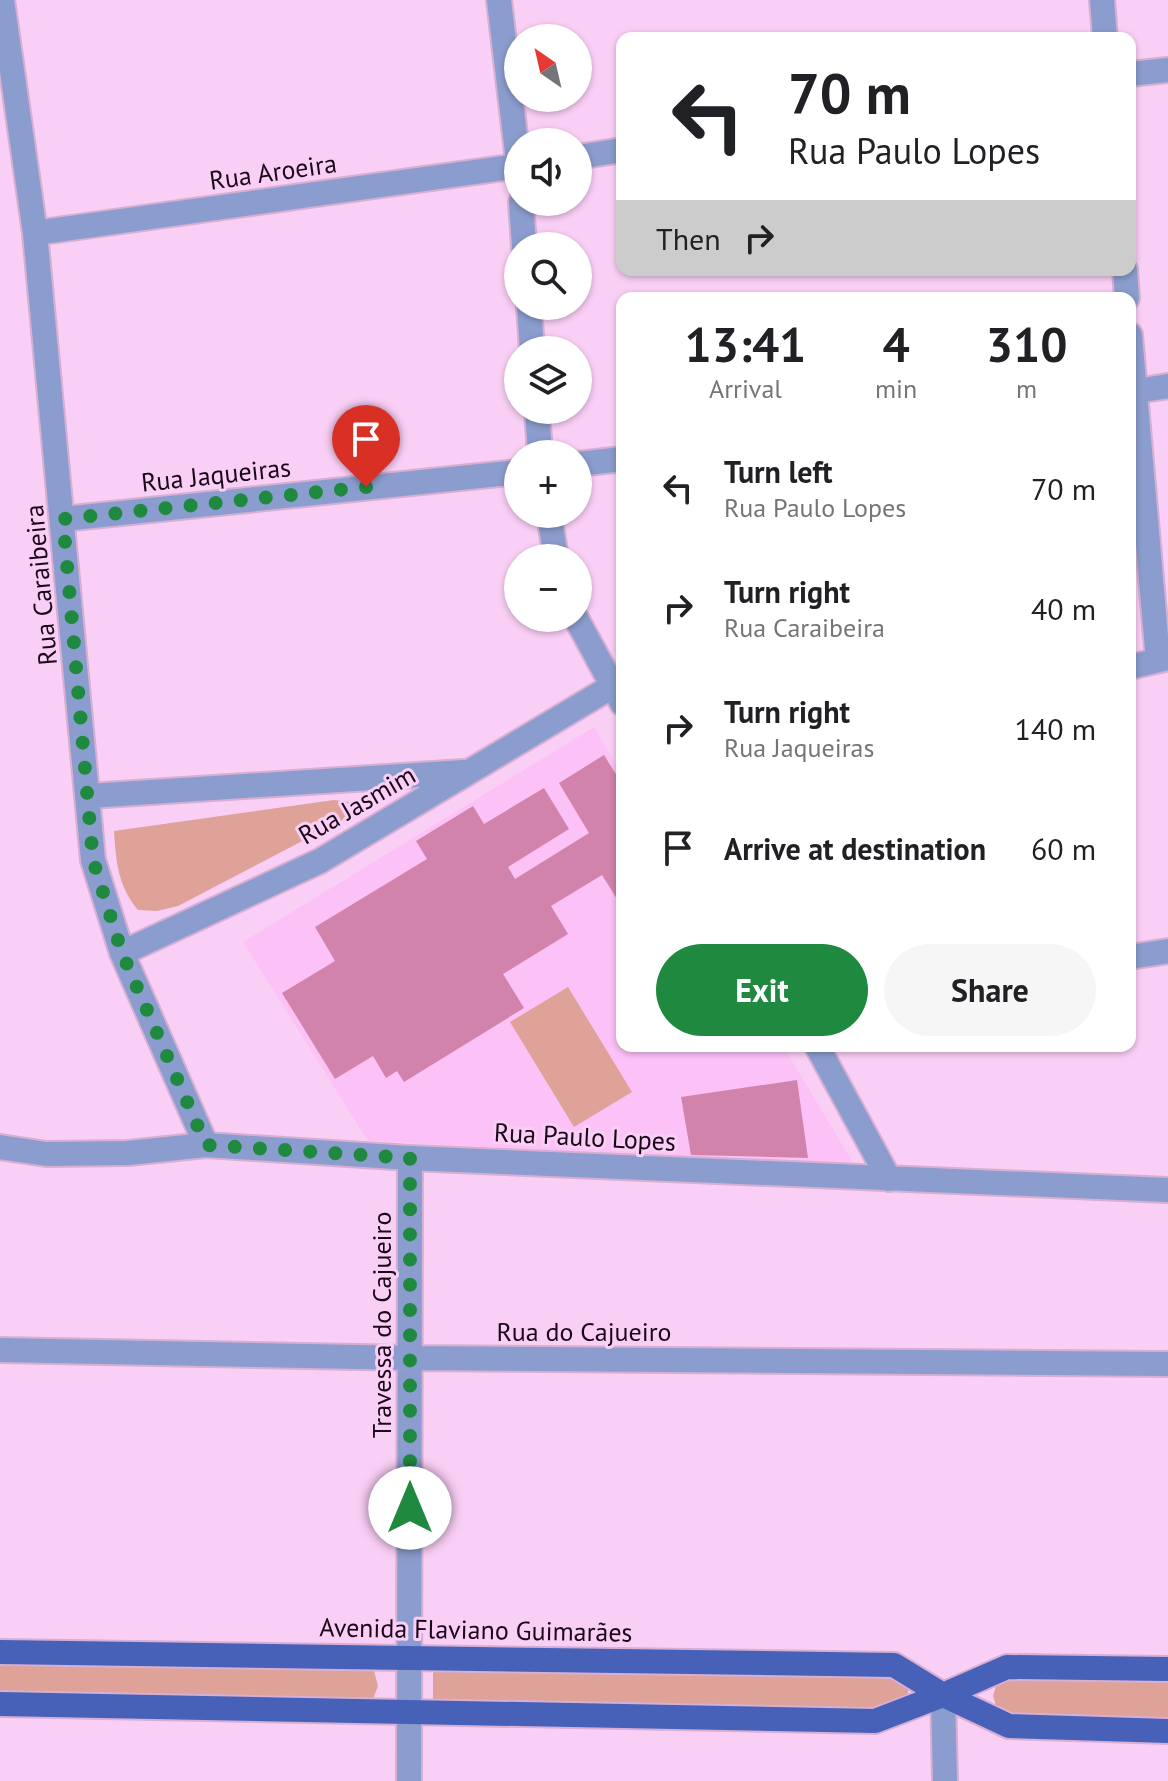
<!DOCTYPE html>
<html lang="en">
<head>
<meta charset="utf-8">
<style>
	:root { --surface:#fff; --page:#f6f6f6; --text:#202124; --muted:#757577; --accent:#1f8940 }
	body { margin:0; font-family:"PT Sans",sans-serif; background:var(--page); color:var(--text); height:100vh; display:flex; flex-direction:column; font-size:30px; white-space:nowrap }
	* { box-sizing:border-box; margin:0 }
	p { font-size:26px; color:var(--muted) }
	.icon { flex:none; width:44px; height:44px; fill:none; stroke:currentColor; stroke-width:2; stroke-linecap:round; stroke-linejoin:round }
	.map { position:relative; flex:1; overflow:hidden }
	.side { position:absolute; left:616px; top:292px; width:520px; height:760px; display:flex; flex-direction:column; background:var(--surface); border-radius:16px; box-shadow:0 2px 6px #0004 }
	.side>* { flex:none }
	.top-card { position:absolute; left:616px; top:32px; width:520px; height:244px; border-radius:16px; box-shadow:0 2px 6px #0004; background:#fff; color:var(--text); overflow:hidden }
	.needle { width:52px; rotate:326deg }
	.fabs { position:absolute; left:504px; top:24px; display:grid; gap:16px }
	.fabs a { display:grid; place-items:center; width:88px; height:88px; border-radius:50%; background:var(--surface); box-shadow:0 2px 6px #0004; font-size:40px }
	.pin { position:absolute; display:grid; place-items:center; width:68px; height:68px; color:#fff; margin:-82px -34px; border-radius:50% 50% 50% 0; rotate:-45deg; box-shadow:0 0 8px #0007 }
	.pin .icon { rotate:45deg }
	.me { position:absolute; width:88px; margin:-44px; rotate:0deg; stroke-linejoin:round; filter:drop-shadow(0 0 6px #0008) }
	.turn { display:flex; align-items:center; gap:28px; height:168px; padding:0 40px; font-size:36px }
	.turn .icon { width:104px; height:104px; stroke-width:2.5 }
	.turn b { display:block; font-size:56px; line-height:68px }
	.then { display:flex; align-items:center; height:76px; padding:0 40px; background:#0003; gap:16px; font-size:30px }
	.eta { display:flex; justify-content:space-evenly; align-items:center; height:136px; text-align:center }
	.eta b { font-size:48px; font-weight:600; line-height:56px }
	.button { display:flex; gap:16px; margin-top:auto; padding:16px 40px }
	.button a { flex:1; height:92px; border-radius:48px; background:var(--accent); color:#fff; font-size:32px; font-weight:600; line-height:92px; text-align:center }
	.button a+a { background:var(--page); color:var(--text) }
	ul { padding:0; list-style:none }
	li { display:flex; align-items:center; gap:24px; height:120px; padding:0 40px }
	li div { flex:1 }
	li b { display:block; font-size:30px }
	li em { font-style:normal }
	.map>svg:first-child { display:block }
	.built { fill:#fcc1f7 }
	.green { fill:#dea298 }
	.building { fill:#d283ab }
	.lines { fill:none; stroke-linecap:round; stroke-linejoin:round }
	.minor-casing { stroke:#d6afd3; stroke-width:28 }
	.major-casing { stroke:#d6afd3; stroke-width:28 }
	.minor { stroke:#8b9dce; stroke-width:24 }
	.major { stroke:#4761b9; stroke-width:24 }
	.route { stroke:#1f8940; stroke-width:14; stroke-dasharray:0 25.2 }
	.labels { text-anchor:middle; stroke-width:6; stroke-linejoin:round; paint-order:stroke }
	.street-label { font-size:26px; fill:#1a0819; stroke:#facff6 }
</style>
</head>
<body>
<div class="map">
<svg width="1168" height="1781" viewBox="0 0 1168 1781">
	<rect width="100%" height="100%" fill="#facff6"/>
	<path class="built" d="M594 727 622 775V1046H783L855 1166 368 1141 243 942Z"/>
	<path class="green" d="M334 800 358 803 354 814 178 906 157 911 138 910C118 886 116 862 114 831Z
		M568 987 632 1092 574 1127 510 1022Z
		M0 1659 372 1663 378 1686 373 1699 0 1700Z
		M446 1663 903 1676 909 1689 904 1705 888 1712 433 1701V1673Z
		M999 1676 1168 1679V1719L999 1715 993 1696Z"/>
	<path class="building" d="M604 755 622 784V907L602 875 551 906 568 934 503 974 524 1008 404 1082 397 1071 386 1078 373 1056 335 1079 282 993 335 961 315 927 427 859 416 841 473 806 484 824 544 788 569 829 508 867 515 879 589 833 559 783Z
		M797 1080 808 1158 691 1155 681 1097Z"/>
	<g class="lines">
		<defs>
			<path id="minor" d="M2 0 35 233 93 860 122 953 206 1145
				M499 0 518 161
				M1102 0 1105 38
				M1130 74 1168 70
				M578 157 622 150
				M521 202 524 246
				M35 233 518 166
				M1125 270 1127 298
				M529 306 532 350
				M1130 335 1158 660
				M1130 392 1168 386
				M537 410 540 454
				M578 464 622 459
				M549 514 556 558
				M63 519 518 472
				M576 618 622 703
				M1130 667 1168 658
				M89 796 464 772
				M122 953 320 861 611 687
				M1130 957 1168 951
				M817 1046 889 1179
				M0 1147 46 1154 128 1153 206 1145 410 1158 1168 1190
				M0 1350 410 1358 1168 1364
				M943 1695 945 1781
				M409 1781 410 1158"/>
			<path id="major" d="M0 1652 894 1665 943 1695 1007 1667 1168 1669
				M0 1704 875 1721 943 1695 1009 1726 1168 1731"/>
		</defs>
		<use href="#minor" class="minor-casing"/>
		<use href="#major" class="major-casing"/>
		<use href="#minor" class="minor"/>
		<use href="#major" class="major"/>
	</g>
	<g class="lines">
		<path class="route" d="M366 487 63 519 93 860 122 953 206 1145 410 1158V1508"/>
	</g>
	<g class="labels">
		<g class="street-label">
			<text transform="translate(273 172) rotate(-8)" y="9">Rua Aroeira</text>
			<text transform="translate(216 475) rotate(-6)" y="9">Rua Jaqueiras</text>
			<text transform="translate(41 585) rotate(-95)" y="9">Rua Caraibeira</text>
			<text transform="translate(357 805) rotate(-30)" y="9">Rua Jasmim</text>
			<text transform="translate(585 1137) rotate(3)" y="9">Rua Paulo Lopes</text>
			<text transform="translate(382 1325) rotate(-90)" y="9">Travessa do Cajueiro</text>
			<text x="584" y="1341">Rua do Cajueiro</text>
			<text transform="translate(476 1630) rotate(1)" y="9">Avenida Flaviano Guimarães</text>
		</g>
	</g>
</svg>
<div class="fabs">
<a><svg class="needle" viewBox="-14 -14 28 28"><path d="M0-13l5 13h-10z" fill="#e53935"/><path d="M0 13l5-13h-10z" fill="#757577"/></svg></a>
<a><svg class="icon" aria-label="sound" viewBox="0 0 24 24"><path d="M4 9h4l5-4v14l-5-4H4zM17 9q2 3 0 6"/></svg></a>
<a><svg class="icon" aria-label="search" viewBox="0 0 24 24"><circle cx="10" cy="10" r="6"/><path d="M15 15l6 6"/></svg></a>
<a><svg class="icon" aria-label="layers" viewBox="0 0 24 24"><path d="M12 4l9 5-9 5-9-5zM3 14l9 5 9-5"/></svg></a>
<a>+</a>
<a>−</a>
</div>
<div class="pin" style="left:366px;top:487px;background:#d93025"><svg class="icon" aria-label="arrive" viewBox="0 0 24 24"><path d="M6 21V4h12l-3 4 3 4H6"/></svg></div>
<svg class="me" style="left:410px;top:1508px" viewBox="-20 -20 40 40"><circle r="19" fill="#fff"/><path d="M0-13L10 11 0 6-10 11z" fill="#1f8940"/></svg>
<div class="top-card">
<div class="turn"><svg class="icon" aria-label="left" viewBox="0 0 24 24"><path d="M17 20v-9H6M10 6l-5 5 5 5"/></svg><div><b>70 m</b>Rua Paulo Lopes</div></div>
<div class="then">Then<svg class="icon" aria-label="right" viewBox="0 0 24 24"><path d="M7 20v-9h11M14 6l5 5-5 5"/></svg></div>
</div>
<section class="side">
<div class="eta">
<div><b>13:41</b><p>Arrival</p></div>
<div><b>4</b><p>min</p></div>
<div><b>310</b><p>m</p></div>
</div>
<ul>
<li><svg class="icon" aria-label="left" viewBox="0 0 24 24"><path d="M17 20v-9H6M10 6l-5 5 5 5"/></svg><div><b>Turn left</b><p>Rua Paulo Lopes</p></div><em>70 m</em></li>
<li><svg class="icon" aria-label="right" viewBox="0 0 24 24"><path d="M7 20v-9h11M14 6l5 5-5 5"/></svg><div><b>Turn right</b><p>Rua Caraibeira</p></div><em>40 m</em></li>
<li><svg class="icon" aria-label="right" viewBox="0 0 24 24"><path d="M7 20v-9h11M14 6l5 5-5 5"/></svg><div><b>Turn right</b><p>Rua Jaqueiras</p></div><em>140 m</em></li>
<li><svg class="icon" aria-label="arrive" viewBox="0 0 24 24"><path d="M6 21V4h12l-3 4 3 4H6"/></svg><div><b>Arrive at destination</b></div><em>60 m</em></li>
</ul>
<div class="button"><a>Exit</a><a>Share</a></div>
</section>
</div>
</body>
</html>
